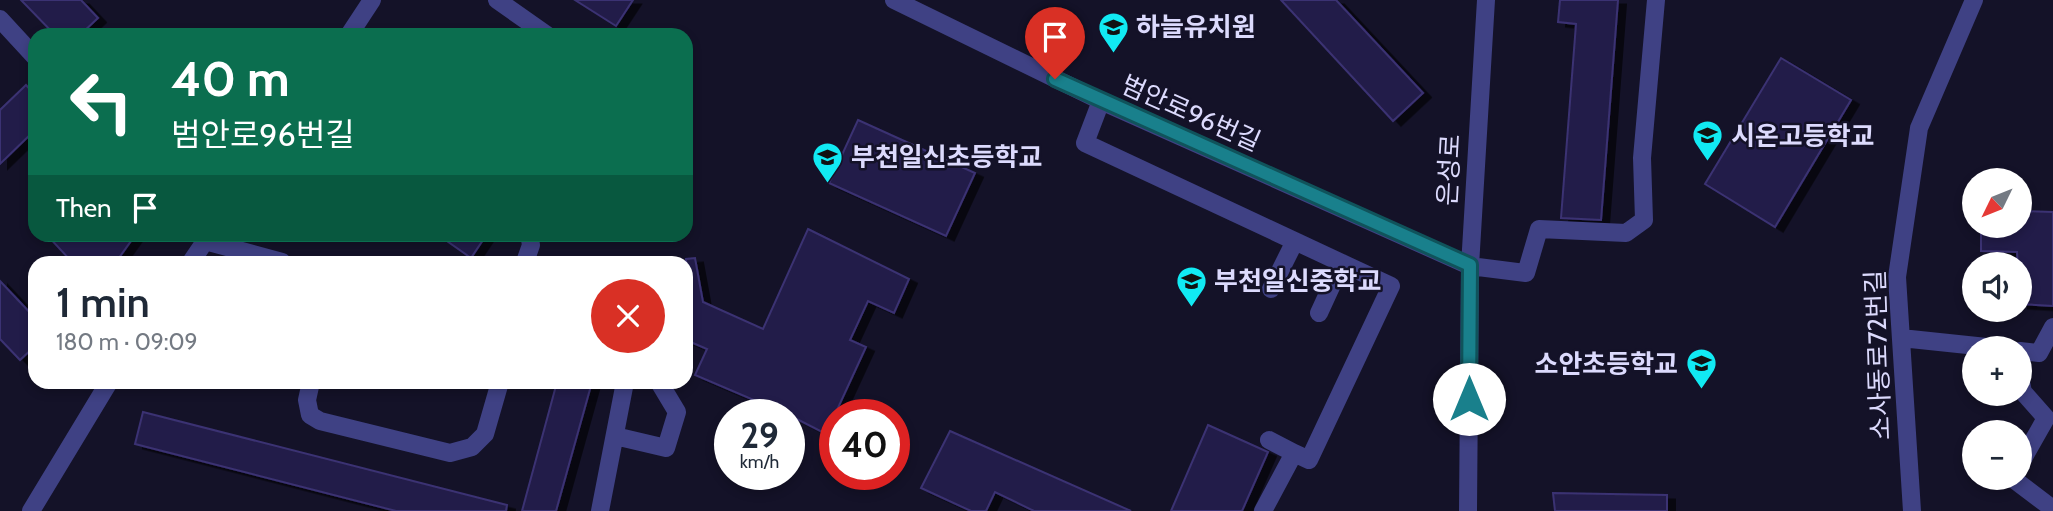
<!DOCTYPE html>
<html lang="en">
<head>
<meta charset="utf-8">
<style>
	:root { --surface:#fff; --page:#f6f6f7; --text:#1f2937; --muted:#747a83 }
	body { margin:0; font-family:Cabin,"Noto Sans KR",sans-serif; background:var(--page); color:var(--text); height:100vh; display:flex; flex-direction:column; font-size:26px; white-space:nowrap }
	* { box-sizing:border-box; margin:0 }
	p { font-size:23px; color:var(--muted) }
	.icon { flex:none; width:38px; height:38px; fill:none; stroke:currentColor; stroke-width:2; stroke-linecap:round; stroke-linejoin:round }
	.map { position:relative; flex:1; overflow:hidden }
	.drawer { position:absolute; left:28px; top:256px; width:665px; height:133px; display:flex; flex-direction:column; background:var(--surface); border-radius:21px; box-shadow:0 4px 10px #0003 }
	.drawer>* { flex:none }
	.top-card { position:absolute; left:28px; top:28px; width:665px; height:214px; border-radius:21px; box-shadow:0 4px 10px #0003; background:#0b6e4f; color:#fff; overflow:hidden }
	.needle { width:46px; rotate:227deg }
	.tools { position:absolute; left:1962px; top:168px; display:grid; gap:14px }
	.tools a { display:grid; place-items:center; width:70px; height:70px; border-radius:50%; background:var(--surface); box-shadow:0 4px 10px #0003; font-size:35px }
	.speed { position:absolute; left:714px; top:399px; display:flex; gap:14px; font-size:35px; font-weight:700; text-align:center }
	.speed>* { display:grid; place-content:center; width:91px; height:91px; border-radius:50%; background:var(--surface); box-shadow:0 4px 10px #0003; line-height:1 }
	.speed small { font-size:18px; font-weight:400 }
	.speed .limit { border:10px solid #d22; background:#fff; color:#111 }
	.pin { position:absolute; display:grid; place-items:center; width:60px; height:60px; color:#fff; margin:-72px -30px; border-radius:50% 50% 50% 0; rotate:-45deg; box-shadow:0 0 7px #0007 }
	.pin .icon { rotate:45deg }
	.me { position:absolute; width:77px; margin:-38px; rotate:0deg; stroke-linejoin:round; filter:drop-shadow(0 0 5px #0008) }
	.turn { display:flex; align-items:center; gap:24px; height:147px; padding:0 28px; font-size:32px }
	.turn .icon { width:91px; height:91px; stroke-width:2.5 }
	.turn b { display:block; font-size:49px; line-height:60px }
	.then { display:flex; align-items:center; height:66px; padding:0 28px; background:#0003; gap:14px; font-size:26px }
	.round { display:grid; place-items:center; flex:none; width:74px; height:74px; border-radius:37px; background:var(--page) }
	.summary { display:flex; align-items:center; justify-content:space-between; height:119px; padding:0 28px }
	h1 { font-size:42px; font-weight:600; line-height:52px }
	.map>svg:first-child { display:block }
	.building { fill:#241e48; stroke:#3b3273; stroke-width:2; filter:url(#shadow) }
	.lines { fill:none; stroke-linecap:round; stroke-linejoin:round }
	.minor { stroke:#3f4184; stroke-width:18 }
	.route-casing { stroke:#10535b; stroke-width:18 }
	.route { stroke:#19808c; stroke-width:12 }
	.labels { text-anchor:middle; stroke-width:5; stroke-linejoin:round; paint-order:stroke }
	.poi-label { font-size:26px; font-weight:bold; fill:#dcdafd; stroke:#141228; text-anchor:start }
	.street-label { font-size:26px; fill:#dcdafd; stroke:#141228 }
</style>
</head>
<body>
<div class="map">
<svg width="2053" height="511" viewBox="0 0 2053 511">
	<defs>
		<filter id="shadow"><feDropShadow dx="8" dy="4.5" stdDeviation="0" flood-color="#0009"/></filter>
	</defs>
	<rect width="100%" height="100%" fill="#141228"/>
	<path class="building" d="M21 0H81L98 18 80 35H55Z
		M575 0H633L616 26Z
		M1281 0H1336L1423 93 1393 121Z
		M1560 0H1618L1601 220 1561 218 1576 24 1558 22Z
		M1781 58 1851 100 1775 227 1705 184Z
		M26 85 35 95V130L0 164V110Z
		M858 120 975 173 946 236 829 183Z
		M2020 211 2053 212V306L2020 304 2017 252 1981 251V226H2020Z
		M808 229 909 279 894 313 868 301 850 340 866 347 826 434 789 415 695 375 707 349 686 340V259L695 258 703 302 763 329Z
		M46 234H136L116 262H72Z
		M437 234H487L471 258Z
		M0 281 35 318V346L20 360 0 339Z
		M557 382H592L556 511H522Z
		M143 412 507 505 506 511H396L135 444Z
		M1208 425 1268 452 1242 511H1171Z
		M950 431 1131 511H1034L995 492 986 511H971L921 488Z
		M1553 493 1667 495V511H1555Z"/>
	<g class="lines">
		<path class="minor" d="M497 0 547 35
			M894 0 1101 101 1470 266 1526 273 1539 229 1626 233 1644 220 1642 158 1656 0
			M0 19 35 57
			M349 35 372 0
			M1101 101 1085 143 1391 286 1309 460 1294 453 1263 511
			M199 234 205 241 282 262
			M191 262 210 234
			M525 262 531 245 529 234
			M1271 289 1295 241
			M1319 313 1342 263
			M1901 338 1996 348
			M2020 351 2039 353 2053 327
			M2020 377 2023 392 2046 418 2020 464
			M311 382 307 400 310 415 320 421 450 453 472 447 485 434 500 382
			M615 436 666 448 677 412 659 382
			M1269 440 1294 453
			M2012 478 2053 509
			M31 511 109 382
			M600 511 625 382
			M1468 511 1470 266 1486 0
			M1912 511 1897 277 1919 128 1974 0"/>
	</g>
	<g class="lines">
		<defs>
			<path id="route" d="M1055 79 1470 265 1469 399"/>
		</defs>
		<use href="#route" class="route-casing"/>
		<use href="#route" class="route"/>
	</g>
	<defs>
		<symbol id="school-pin" viewBox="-11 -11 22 30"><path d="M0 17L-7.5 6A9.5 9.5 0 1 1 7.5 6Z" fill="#11eaf3" stroke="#141228"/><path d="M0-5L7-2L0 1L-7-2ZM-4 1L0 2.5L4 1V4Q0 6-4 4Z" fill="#111"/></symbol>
	</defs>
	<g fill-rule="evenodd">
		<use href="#school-pin" x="1096" y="10" width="35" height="47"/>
		<use href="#school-pin" x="1690" y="118" width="35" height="47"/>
		<use href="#school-pin" x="810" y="140" width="35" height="47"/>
		<use href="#school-pin" x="1174" y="264" width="35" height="47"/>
		<use href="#school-pin" x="1684" y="346" width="35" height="47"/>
	</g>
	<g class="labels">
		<g class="poi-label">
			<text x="1136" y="36">하늘유치원</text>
			<text x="1731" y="145">시온고등학교</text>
			<text x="851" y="166">부천일신초등학교</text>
			<text x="1214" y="290">부천일신중학교</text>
			<text x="1678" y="373" text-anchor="end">소안초등학교</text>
		</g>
		<g class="street-label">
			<text transform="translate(1191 113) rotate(24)" y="9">범안로96번길</text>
			<text transform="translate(1449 170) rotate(-87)" y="9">은성로</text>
			<text transform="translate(1878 355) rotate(-92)" y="9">소사동로72번길</text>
		</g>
	</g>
</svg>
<div class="tools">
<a><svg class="needle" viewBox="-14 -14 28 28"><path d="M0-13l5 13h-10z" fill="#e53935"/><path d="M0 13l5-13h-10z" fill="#747a83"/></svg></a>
<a><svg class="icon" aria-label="sound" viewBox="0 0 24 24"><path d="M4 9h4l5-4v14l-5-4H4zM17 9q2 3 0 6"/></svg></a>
<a>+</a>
<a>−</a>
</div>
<div class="speed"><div>29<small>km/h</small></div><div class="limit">40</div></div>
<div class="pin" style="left:1055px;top:79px;background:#d93025"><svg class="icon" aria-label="arrive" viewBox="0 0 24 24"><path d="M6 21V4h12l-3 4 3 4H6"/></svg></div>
<svg class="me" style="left:1469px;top:399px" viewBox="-20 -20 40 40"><circle r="19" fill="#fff"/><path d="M0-13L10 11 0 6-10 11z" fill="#19808c"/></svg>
<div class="top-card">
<div class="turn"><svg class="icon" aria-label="left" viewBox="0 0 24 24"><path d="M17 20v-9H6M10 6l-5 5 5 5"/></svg><div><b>40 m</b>범안로96번길</div></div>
<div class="then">Then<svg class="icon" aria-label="arrive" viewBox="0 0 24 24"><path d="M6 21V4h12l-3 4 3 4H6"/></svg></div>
</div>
<section class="drawer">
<div class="summary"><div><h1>1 min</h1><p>180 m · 09:09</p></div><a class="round" style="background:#d93025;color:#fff"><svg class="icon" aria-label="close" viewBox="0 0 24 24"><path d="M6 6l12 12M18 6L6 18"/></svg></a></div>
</section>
</div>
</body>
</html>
